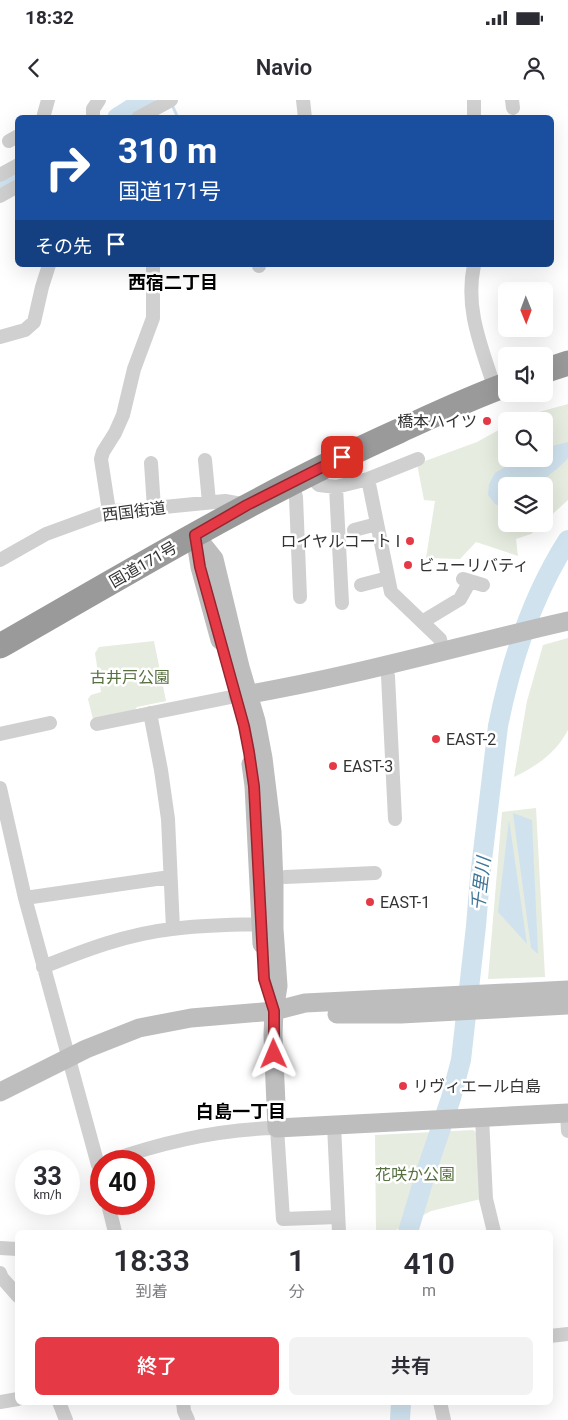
<!DOCTYPE html>
<html lang="ja">
<head>
<meta charset="utf-8">
<style>
	:root { --surface:#fff; --page:#f2f2f3; --text:#2b2b33; --muted:#7c7c81; --accent:#e63946 }
	body { margin:0; font-family:Roboto,"Noto Sans JP",sans-serif; background:var(--page); color:var(--text); height:100vh; display:flex; flex-direction:column; font-size:19px; white-space:nowrap }
	* { box-sizing:border-box; margin:0 }
	p { font-size:16px; color:var(--muted) }
	.icon { flex:none; width:28px; height:28px; fill:none; stroke:currentColor; stroke-width:2; stroke-linecap:round; stroke-linejoin:round }
	.map { position:relative; flex:1; overflow:hidden }
	.panel { position:absolute; left:15px; top:1130px; width:538px; height:175px; display:flex; flex-direction:column; background:var(--surface); border-radius:8px; box-shadow:0 5px 20px #0002 }
	.panel>* { flex:none }
	.top-card { position:absolute; left:15px; top:15px; width:539px; height:152px; border-radius:8px; box-shadow:0 5px 20px #0002; background:#1a4fa0; color:#fff; overflow:hidden }
	.needle { width:32px; rotate:179deg }
	.tools { position:absolute; left:498px; top:182px; display:grid; gap:10px }
	.tools a { display:grid; place-items:center; width:55px; height:55px; border-radius:8px; background:var(--surface); box-shadow:0 5px 20px #0002; font-size:25px }
	.speed { position:absolute; left:15px; top:1050px; display:flex; gap:10px; font-size:25px; font-weight:700; text-align:center }
	.speed>* { display:grid; place-content:center; width:65px; height:65px; border-radius:50%; background:var(--surface); box-shadow:0 5px 20px #0002; line-height:1 }
	.speed small { font-size:12px; font-weight:400 }
	.speed .limit { border:8px solid #d22; background:#fff; color:#111 }
	.pin { position:absolute; display:grid; place-items:center; width:42px; height:42px; color:#fff; margin:-21px; border-radius:10px; box-shadow:0 2px 8px #0006 }
	.me { position:absolute; width:55px; margin:-28px; rotate:359deg; stroke-linejoin:round; filter:drop-shadow(0 0 4px #0008) }
	.turn { display:flex; align-items:center; gap:18px; height:105px; padding:0 20px; font-size:22px }
	.turn .icon { width:65px; height:65px; stroke-width:2.5 }
	.turn b { display:block; font-size:35px; line-height:42px }
	.then { display:flex; align-items:center; height:48px; padding:0 20px; background:#0003; gap:10px; font-size:19px }
	.eta { display:flex; justify-content:space-evenly; align-items:center; height:85px; text-align:center }
	.eta b { font-size:30px; font-weight:600; line-height:35px }
	.cta { display:flex; gap:10px; margin-top:auto; padding:10px 20px }
	.cta a { flex:1; height:58px; border-radius:8px; background:var(--accent); color:#fff; font-size:20px; font-weight:600; line-height:58px; text-align:center }
	.cta a+a { background:var(--page); color:var(--text) }
	.status { display:flex; justify-content:space-between; align-items:center; height:35px; padding:0 25px; background:var(--surface); direction:ltr }
	.status svg { height:14px; fill:currentColor }
	header { display:flex; justify-content:space-between; align-items:center; height:65px; padding:0 20px; background:var(--surface); font-size:22px; font-weight:600 }
	.map>svg:first-child { display:block }
	.green { fill:#e6ecdf }
	.water { fill:#cfe2ee }
	.lines { fill:none; stroke-linecap:round; stroke-linejoin:round }
	.stream { stroke:#cfe2ee; stroke-width:3 }
	.river { stroke:#cfe2ee; stroke-width:20 }
	.street { stroke:#d0d0d0; stroke-width:14 }
	.secondary { stroke:#bdbdbd; stroke-width:19 }
	.highway { stroke:#9a9a9a; stroke-width:25 }
	.route-casing { stroke:#96252e; stroke-width:12 }
	.route { stroke:#e63946; stroke-width:9 }
	.poi-dot { fill:#e63946; stroke:#fff; stroke-width:2 }
	.labels { text-anchor:middle; stroke-width:5; stroke-linejoin:round; paint-order:stroke }
	.poi-label { font-size:16px; fill:#333; stroke:#fff; text-anchor:start }
	.street-label { font-size:16px; fill:#333; stroke:#fff }
	.park-label { font-size:16px; fill:#56703f; stroke:#fff }
	.neighbourhood-label { font-size:18px; font-weight:bold; fill:#000; stroke:#fff }
	.water-label { font-size:18px; font-style:italic; fill:#3f7597; stroke:#fff }
</style>
</head>
<body>
<div class="status"><b>18:32</b><svg viewBox="0 0 49 12"><path d="M0 12V9h3v3zM5 12V6h3v6zM10 12V3h3v9zM15 12V0h3v12zM26 1h20v11H26zM47 4h2v5h-2z"/></svg></div>
<header><svg class="icon" aria-label="back" viewBox="0 0 24 24"><path d="M15 5l-7 7 7 7"/></svg>Navio<svg class="icon" aria-label="person" viewBox="0 0 24 24"><circle cx="12" cy="8" r="4"/><path d="M4 21q1-7 8-7t8 7"/></svg></header>
<div class="map">
<svg width="568" height="1320" viewBox="0 0 568 1320">
	<rect width="100%" height="100%" fill="#fff"/>
	<path class="green" d="M568 304V400L544 422V386H506V424H542L531 434 516 439 518 456 476 442 460 459 426 458 435 401 424 400 417 364 477 342 506 326V359H544V321H516L532 314Z
		M568 538V630C556 653 537 666 514 677L527 601 543 545Z
		M154 541 166 601 137 607 134 611 93 619 88 599 91 595 101 592 95 553 99 547Z
		M536 708 545 877 488 879 502 712Z
		M473 1030 478 1034 481 1099 431 1111 392 1132H376L375 1035Z"/>
	<path class="water" d="M568 342V358C559 369 547 375 538 386H506V409L495 404 488 395 489 384 495 373 518 359H544V348Z
		M513 713 532 720 538 854 531 848Z
		M509 720 527 844 498 812Z"/>
	<g class="lines">
		<path class="stream" d="M173 7 178 18"/>
		<path class="river" d="M117 18 145 0
			M0 83 18 73
			M408 1132 426 1072 451 998 461 960 476 826 480 777 498 626C511 561 532 496 568 440
			M400 1320 401 1302"/>
		<path class="street" d="M303 0 305 18
			M474 0V18
			M512 0 513 8
			M43 18 48 0
			M93 18V9L99 0
			M138 18 171 0
			M9 41 18 36
			M0 75 18 65
			M0 96 18 86
			M259 165V166
			M474 165C465 207 480 243 493 283L498 288
			M0 237 25 230 34 222 42 187 49 165
			M205 360 209 402
			M151 363 154 408
			M308 374 319 385 336 387 368 379 418 359
			M368 379 391 492 440 539 442 551
			M292 382 296 397 300 497
			M336 387 342 503
			M109 411 101 359 103 352 115 333 123 315 134 269 153 218V165
			M354 430 377 424
			M0 460 46 434 109 411 142 410 154 408 225 401 247 405
			M463 479 483 485
			M361 485 388 478
			M422 522 460 499 470 481
			M388 576 395 719
			M150 613 161 670 168 719 173 829
			M97 624 236 596
			M0 634 50 623
			M0 688 25 798 98 1065
			M285 777 375 773
			M25 798 170 777
			M43 867C85 850 127 834 172 829 202 825 232 825 261 824
			M567 1014 568 1031
			M482 1017 486 1099 494 1132
			M334 1025 339 1132
			M109 1061C163 1042 220 1029 277 1028L283 1119 338 1117
			M108 1104 115 1132
			M0 1148 18 1149
			M0 1173 2 1178 18 1196
			M550 1236 568 1234
			M0 1302 18 1299
			M59 1302 66 1320
			M183 1302 184 1311 188 1320
			M440 1302 444 1320"/>
		<path class="secondary" d="M195 435 214 459 240 567 256 621 263 658 272 732 274 785V829L278 886 274 911 273 935 277 1028 568 1013
			M195 436 200 467 220 540
			M238 596C349 578 458 546 568 521
			M251 664 254 686 262 844
			M337 914H401L568 905
			M0 992 86 949 139 928 191 918 274 911 305 903 568 890"/>
		<path class="highway" d="M544 271 568 263
			M0 546C131 471 261 393 399 331 434 315 470 298 506 285"/>
	</g>
	<g class="lines">
		<defs>
			<path id="route" d="M274 954V911L264 879 254 686 249 652 244 626 200 467 195 435 247 405 342 357"/>
		</defs>
		<use href="#route" class="route-casing"/>
		<use href="#route" class="route"/>
	</g>
	<g class="poi-dot">
		<circle cx="487" cy="321" r="5"/>
		<circle cx="410" cy="441" r="5"/>
		<circle cx="408" cy="465" r="5"/>
		<circle cx="436" cy="639" r="5"/>
		<circle cx="333" cy="666" r="5"/>
		<circle cx="370" cy="802" r="5"/>
		<circle cx="403" cy="986" r="5"/>
	</g>
	<g class="labels">
		<g class="poi-label">
			<text x="477" y="327" text-anchor="end">橋本ハイツ</text>
			<text x="400" y="447" text-anchor="end">ロイヤルコート I</text>
			<text x="418" y="471">ビューリバティ</text>
			<text x="446" y="645">EAST-2</text>
			<text x="343" y="672">EAST-3</text>
			<text x="380" y="808">EAST-1</text>
			<text x="413" y="992">リヴィエール白島</text>
		</g>
		<g class="street-label">
			<text transform="translate(134 411) rotate(-7)" y="6">西国街道</text>
			<text transform="translate(143 464) rotate(-30)" y="6">国道171号</text>
		</g>
		<g class="park-label">
			<text x="130" y="583">古井戸公園</text>
			<text x="415" y="1080">花咲か公園</text>
		</g>
		<g class="neighbourhood-label">
			<text x="173" y="189">西宿二丁目</text>
			<text x="241" y="1018">白島一丁目</text>
		</g>
		<g class="water-label">
			<text transform="translate(481 784) rotate(-83)" y="6">千里川</text>
		</g>
	</g>
</svg>
<div class="tools">
<a><svg class="needle" viewBox="-14 -14 28 28"><path d="M0-13l5 13h-10z" fill="#e53935"/><path d="M0 13l5-13h-10z" fill="#7c7c81"/></svg></a>
<a><svg class="icon" aria-label="sound" viewBox="0 0 24 24"><path d="M4 9h4l5-4v14l-5-4H4zM17 9q2 3 0 6"/></svg></a>
<a><svg class="icon" aria-label="search" viewBox="0 0 24 24"><circle cx="10" cy="10" r="6"/><path d="M15 15l6 6"/></svg></a>
<a><svg class="icon" aria-label="layers" viewBox="0 0 24 24"><path d="M12 4l9 5-9 5-9-5zM3 14l9 5 9-5"/></svg></a>
</div>
<div class="speed"><div>33<small>km/h</small></div><div class="limit">40</div></div>
<div class="pin" style="left:342px;top:357px;background:#d93025"><svg class="icon" aria-label="arrive" viewBox="0 0 24 24"><path d="M6 21V4h12l-3 4 3 4H6"/></svg></div>
<svg class="me" style="left:274px;top:954px" viewBox="-20 -20 40 40"><path d="M0-17L14 15 0 8-14 15z" fill="#e63946" stroke="#fff" stroke-width="4"/></svg>
<div class="top-card">
<div class="turn"><svg class="icon" aria-label="right" viewBox="0 0 24 24"><path d="M7 20v-9h11M14 6l5 5-5 5"/></svg><div><b>310 m</b>国道171号</div></div>
<div class="then">その先<svg class="icon" aria-label="arrive" viewBox="0 0 24 24"><path d="M6 21V4h12l-3 4 3 4H6"/></svg></div>
</div>
<section class="panel">
<div class="eta">
<div><b>18:33</b><p>到着</p></div>
<div><b>1</b><p>分</p></div>
<div><b>410</b><p>m</p></div>
</div>
<div class="cta"><a>終了</a><a>共有</a></div>
</section>
</div>
</body>
</html>
